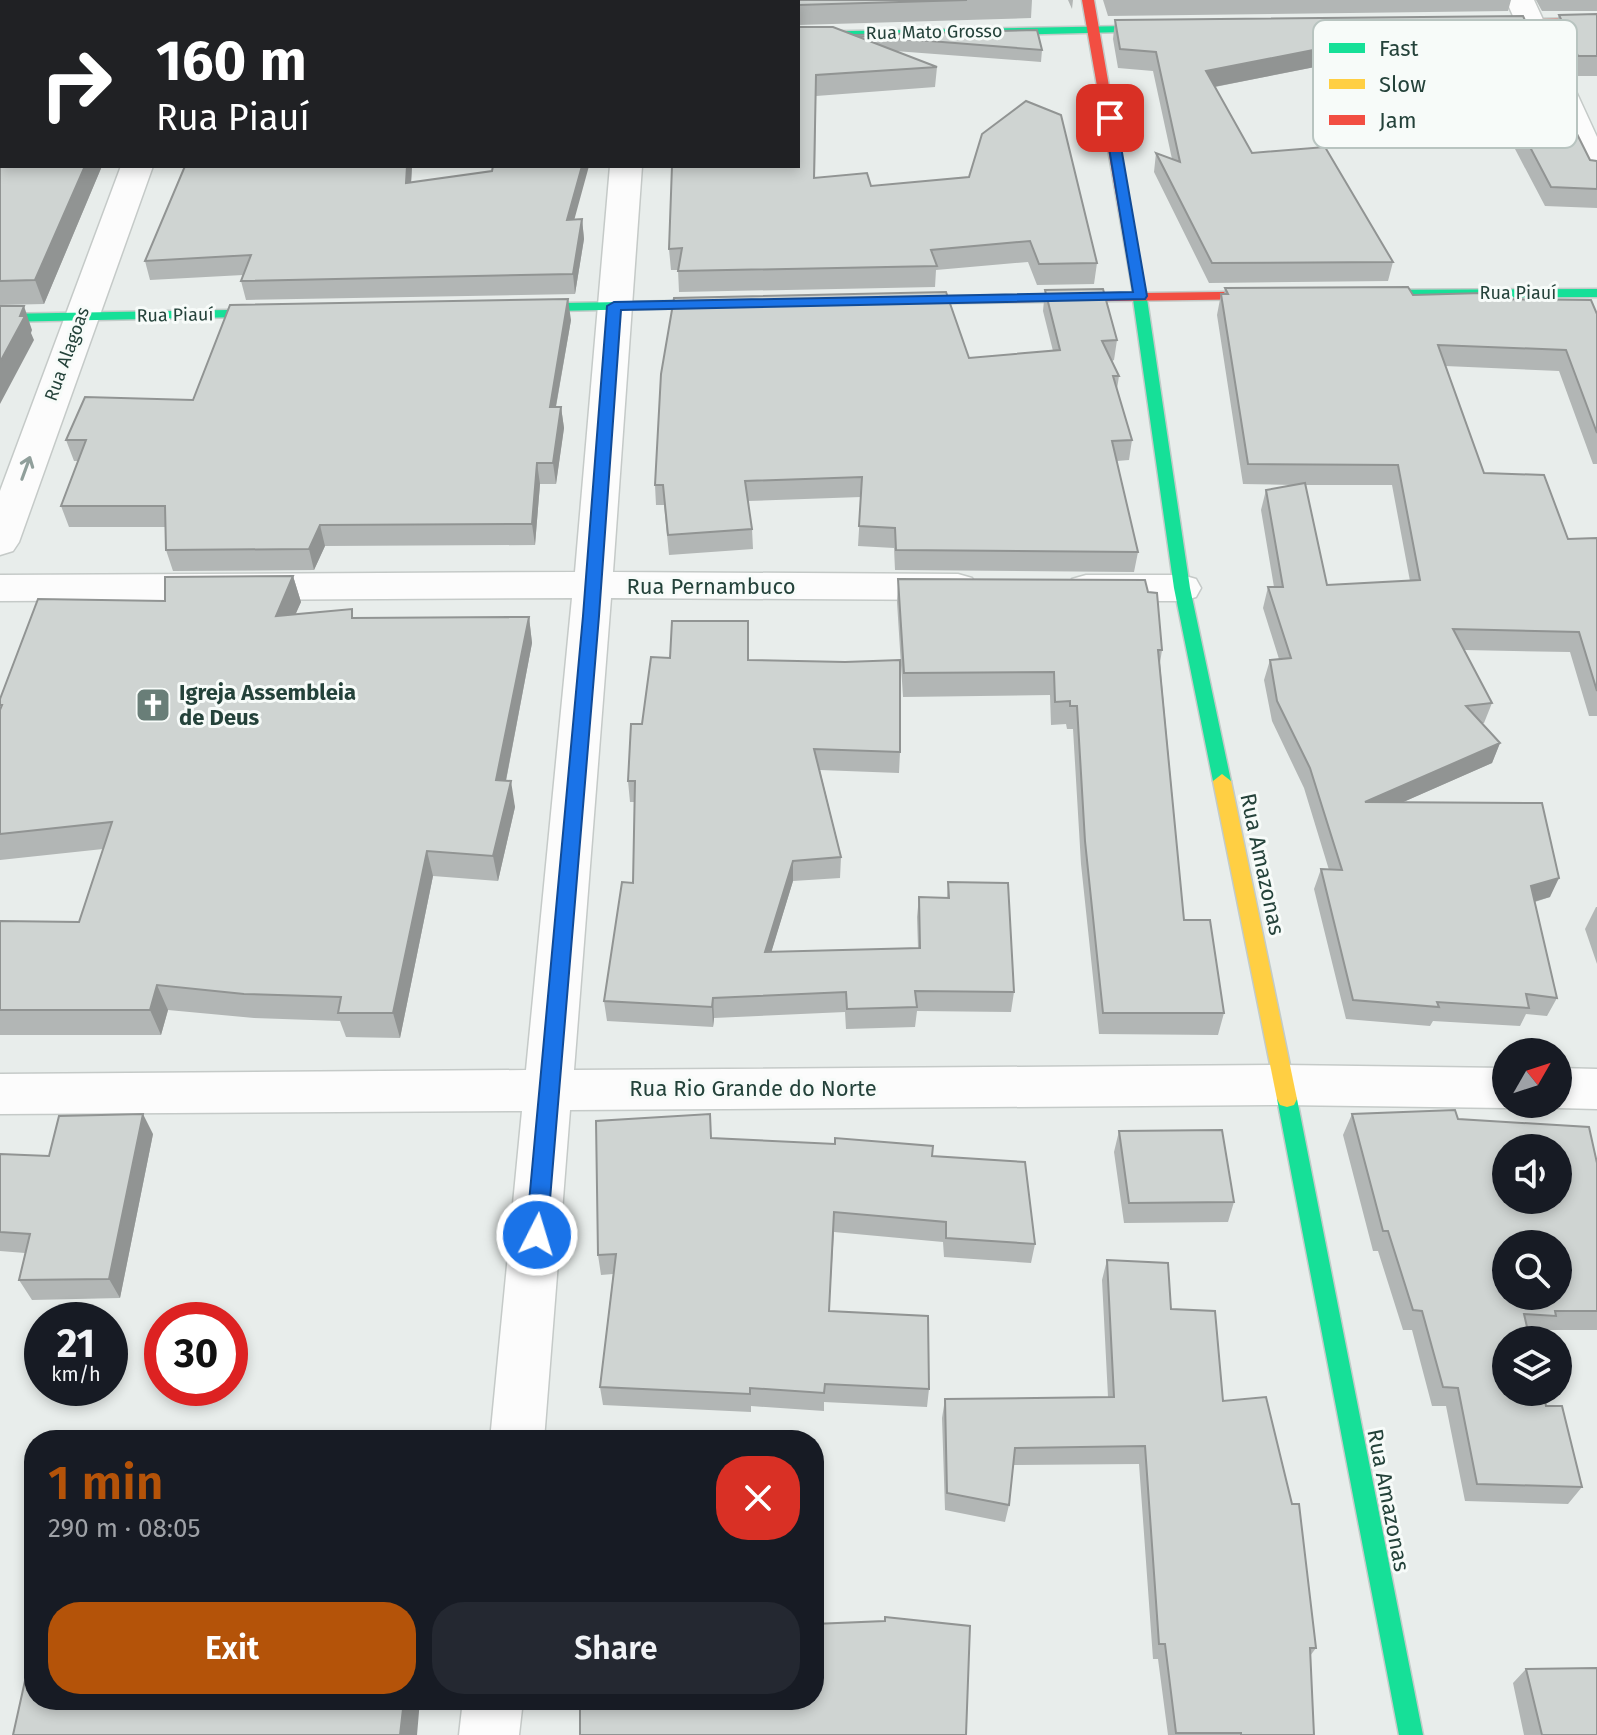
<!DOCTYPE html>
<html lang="en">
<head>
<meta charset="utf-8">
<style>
	:root { --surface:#171b24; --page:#242831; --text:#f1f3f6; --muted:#9ea1a6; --accent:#b45309 }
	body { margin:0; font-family:"Fira Sans",sans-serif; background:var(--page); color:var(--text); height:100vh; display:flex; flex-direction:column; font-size:30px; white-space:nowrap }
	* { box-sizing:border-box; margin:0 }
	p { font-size:26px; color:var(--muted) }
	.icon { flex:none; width:44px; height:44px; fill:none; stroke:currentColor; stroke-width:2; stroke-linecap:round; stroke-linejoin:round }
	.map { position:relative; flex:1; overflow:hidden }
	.drawer { position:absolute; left:24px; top:1430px; width:800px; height:280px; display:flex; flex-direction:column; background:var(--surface); border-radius:32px; box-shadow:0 4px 12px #0003 }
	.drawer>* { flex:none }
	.banner { position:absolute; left:0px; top:0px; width:800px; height:168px; box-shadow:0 4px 12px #0003; background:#202124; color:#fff; overflow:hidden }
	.needle { width:52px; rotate:51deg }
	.fabs { position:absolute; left:1492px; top:1038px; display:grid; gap:16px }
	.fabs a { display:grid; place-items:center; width:80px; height:80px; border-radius:50%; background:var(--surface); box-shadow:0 4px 12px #0003; font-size:40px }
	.speed { position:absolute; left:24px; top:1302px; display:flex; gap:16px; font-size:40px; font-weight:700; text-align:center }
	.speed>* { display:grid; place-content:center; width:104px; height:104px; border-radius:50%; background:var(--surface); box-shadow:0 4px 12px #0003; line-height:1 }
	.speed small { font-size:20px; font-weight:400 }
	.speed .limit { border:12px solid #d22; background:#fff; color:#111 }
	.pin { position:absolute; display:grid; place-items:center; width:68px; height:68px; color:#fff; margin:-34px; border-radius:16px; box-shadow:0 4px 12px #0006 }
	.me { position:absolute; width:88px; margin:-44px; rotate:5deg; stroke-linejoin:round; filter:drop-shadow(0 0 6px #0008) }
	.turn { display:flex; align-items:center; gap:28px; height:168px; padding:0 24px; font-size:36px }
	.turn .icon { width:104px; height:104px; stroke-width:2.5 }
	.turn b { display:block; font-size:56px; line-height:68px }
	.round { display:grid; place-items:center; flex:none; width:84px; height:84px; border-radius:32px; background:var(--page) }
	.overview { display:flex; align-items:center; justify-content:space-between; height:136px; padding:0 24px }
	h1 { font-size:48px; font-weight:600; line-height:60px; color:var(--accent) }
	.primary-button { display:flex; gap:16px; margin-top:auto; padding:16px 24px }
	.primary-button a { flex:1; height:92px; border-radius:32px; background:var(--accent); color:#fff; font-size:32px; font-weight:600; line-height:92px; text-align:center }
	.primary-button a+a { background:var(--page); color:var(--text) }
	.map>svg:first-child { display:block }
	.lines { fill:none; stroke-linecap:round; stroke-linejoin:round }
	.street-casing { stroke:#c5cac8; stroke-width:3 }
	.fast-casing { stroke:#c3cbc8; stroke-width:3 }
	.slow-casing { stroke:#c3cbc8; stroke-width:3 }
	.jam-casing { stroke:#c3cbc8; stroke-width:3 }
	.street { fill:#fcfcfc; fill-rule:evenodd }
	.fast { fill:#16e098; fill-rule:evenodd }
	.slow { fill:#ffcf43; fill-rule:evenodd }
	.jam { fill:#f24e42; fill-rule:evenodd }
	.wall { fill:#b2b6b5; fill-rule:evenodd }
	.shaded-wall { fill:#919493 }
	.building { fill:#cfd4d2; stroke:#919493; stroke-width:2; fill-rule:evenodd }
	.oneway { stroke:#909f9b }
	.route { fill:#1a73e8; stroke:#114b97; stroke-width:2 }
	.labels { text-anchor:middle; stroke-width:6; stroke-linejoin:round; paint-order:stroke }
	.far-street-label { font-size:18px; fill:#24423a; stroke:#f7fbf9 }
	.street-label { font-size:22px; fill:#24423a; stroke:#f7fbf9 }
	.poi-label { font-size:22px; font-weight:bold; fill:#24423a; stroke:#f7fbf9; text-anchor:start }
	.key { fill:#f7fbf9; stroke:#b8c4c0; stroke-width:2 }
	.key-label { font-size:22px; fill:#24423a }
</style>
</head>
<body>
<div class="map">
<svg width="1597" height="1735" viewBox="0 0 1597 1735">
	<rect width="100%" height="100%" fill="#e8edeb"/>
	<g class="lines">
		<defs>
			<path id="street" d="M628 0H656V2H628Z
				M1506 0H1534L1597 137V180L1586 178 1581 171Z
				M121 166H153L19 542 13 551 0 555V491Z
				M610 166H642L613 572 958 574 972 578 977 587 972 596 958 600 611 598 574 1070 1284 1065 1506 1068V1104H1518L1506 1108 1284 1105 570 1110 544 1440H490L522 1111 0 1114V1074L526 1070 572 598 0 601V575L575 572Z
				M1086 575H1182L1196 579 1201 588 1196 597 1182 601H1086L1072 597 1067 588 1072 579Z
				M1558 1068 1597 1069V1109L1558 1108 1546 1104H1558Z
				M463 1700H523L519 1735H459Z"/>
			<path id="fast" d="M1128 26 1130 28 1124 32 798 40V32Z
				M1139 288 1146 292 1190 588 1231 781 1222 788 1213 781 1174 588 1132 292Z
				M1597 289V297L1354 298 1347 294 1354 290Z
				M733 300 738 301V307L510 312 503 308 510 304Z
				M286 309 291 310V316L0 322V314Z
				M1287 1091 1294 1093 1297 1099 1423 1735H1399L1277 1099 1280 1093Z"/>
			<path id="slow" d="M1222 774 1231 781 1297 1099 1294 1105 1287 1107 1280 1105 1277 1099 1213 781Z"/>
			<path id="jam" d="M1082 0H1094L1145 293 1281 291 1288 295 1281 299 885 304V298L890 297 1133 293Z
				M1597 18V26L1468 28 1462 24 1468 20Z"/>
		</defs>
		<use href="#street" class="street-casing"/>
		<use href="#fast" class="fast-casing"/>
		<use href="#slow" class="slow-casing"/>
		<use href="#jam" class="jam-casing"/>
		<use href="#street" class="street"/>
		<use href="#fast" class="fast"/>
		<use href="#slow" class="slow"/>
		<use href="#jam" class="jam"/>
	</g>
	<path class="wall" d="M0 0H173L172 2H2V166H102L44 304 0 305Z
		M686 0H1032L1031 18 798 25V2H686Z
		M1068 0H1073L1072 9Z
		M1103 0H1511L1508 11 1108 16Z
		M1536 0H1597V11H1542Z
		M1597 14V76H1572L1553 34 1559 15Z
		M1115 20 1542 57 1536 76 1334 75 1330 64 1215 87 1252 153 1393 262 1388 281 1209 283 1154 172 1156 153 1172 159 1153 71 1118 68 1113 39Z
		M798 27 854 35 1042 50 1041 62 895 51 937 67 935 87 816 96 815 178 871 186 1097 263 1094 284 1037 285 1028 262 936 270 935 287 679 292 678 270H671L669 249Z
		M1521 130 1590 160 1597 161V208L1545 206 1515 149Z
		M185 166H412L411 182 574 220 582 219 584 239 575 294 246 300 241 281 243 275 150 280 145 261Z
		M1225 288 1413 295 1485 299 1597 314V464H1593L1559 371 1445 366 1484 473 1568 539 1597 538V716H1589L1570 652 1464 650 1492 703 1484 723H1482L1500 743 1492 763 1403 802 1550 897 1535 902 1557 998 1547 1016 1526 1014 1520 1026 1433 1021 1430 1026 1346 1019 1314 889 1321 869 1329 870 1304 788 1272 721 1264 680 1270 660 1279 659 1263 608 1268 587H1274L1261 510 1266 490 1294 485 1243 484 1217 315 1221 294H1224ZM1305 485H1392L1410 581 1327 585Z
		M1045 290 1117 340 1114 360 1112 361 1119 376 1117 389 1132 440 1129 460 1117 461 1138 552 1134 572 895 570 894 548 858 546 861 497 748 501 752 529 753 549 669 555 664 505H656L655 485 969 358 1053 351 1043 311Z
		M571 320 556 407H561L564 428 556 484H540L535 545 325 546 314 570 173 571 166 550V527H69L61 506 78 461H74L66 440 193 400Z
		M293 576 301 602 295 614 354 618 529 617 532 643 506 781 515 807 498 881 433 876 400 1038 346 1037 340 1021 254 1018 168 1010 161 1035H0V921L79 922 103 849 0 860V699L165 601Z
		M898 579 1162 650 1160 663 1184 920 1224 1013 1218 1035 1099 1034 1081 864 1073 729H1067L1066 724 1051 725 1050 695 903 697 897 602Z
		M749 660 900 752 899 773 820 770 841 857 840 878 793 881 771 952 918 948 917 917 919 897 947 898 948 882 1014 992 1011 1012 917 1011 915 1027 846 1029 845 1012 714 1018 713 1027 607 1021 604 1001 633 883 635 802H630L628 781 642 724Z
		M1596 907H1597V964L1585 929Z
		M1352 1114 1458 1119 1597 1163V1330H1547L1544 1335 1528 1334 1546 1406 1582 1487 1568 1504 1465 1501 1446 1406H1432L1412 1330H1403L1378 1251H1373L1343 1135Z
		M1119 1131 1234 1202 1228 1222 1124 1223 1114 1152Z
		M153 1134 120 1298 32 1300 19 1280 25 1253 0 1251V1154L49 1156Z
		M711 1138 932 1156 1035 1244 1031 1263 944 1257 943 1242 834 1232 829 1311 929 1389 927 1407 824 1402V1411L751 1406V1412L603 1405 600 1387 613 1274 601 1275 598 1255Z
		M1107 1260 1171 1309 1223 1401 1316 1648 1310 1656 1314 1735H1168L1158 1659H1153L1139 1464 1013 1465 1009 1505 1005 1522 945 1510 942 1418 945 1399 1108 1397 1102 1280Z
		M1526 1669 1597 1735H1524L1513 1683Z"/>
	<path class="shaded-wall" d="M158 0H173L172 2H159Z
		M1334 46 1330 64 1203 89 1206 71Z
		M85 166H102L44 304 35 280Z
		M407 166H412L410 202 406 183Z
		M582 166H589L569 239 567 220Z
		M582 219 584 239 575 294 573 274Z
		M568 299 571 320 552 428 550 407Z
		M24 306 32 330 31 333 34 340 0 404V362Z
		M561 407 564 428 556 484 553 463Z
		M537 463 540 484 535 545 532 524Z
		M320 525 325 546 314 570 309 549Z
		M293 576 301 602 283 643 276 616Z
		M529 617 532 643 501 806 496 780Z
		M1500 743 1492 763 1358 822 1365 802Z
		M511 781 515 807 498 881 493 856Z
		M427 851 433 876 400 1038 393 1013Z
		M793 861V881L765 973V952Z
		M1559 878 1550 897 1522 905 1531 886Z
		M157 985 168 1010 161 1035 150 1010Z
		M713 998 714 1018 713 1027 712 1007Z
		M143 1114 153 1134 120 1298 109 1279Z
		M404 1700H420L417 1735H400Z"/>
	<path class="building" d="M0 0H127L126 2H2V166H85L35 280 0 281Z
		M189 0H613V2H226V1L188 2Z
		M719 0H967L798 5V2H719Z
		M1597 14V56H1578L1559 15Z
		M1523 16 1542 57H1338L1334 46 1206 71 1252 153 1325 147 1393 262 1212 263 1156 153 1180 162 1156 52 1120 49 1115 20Z
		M798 27H833L937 67 816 75 814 178 867 173 871 186 969 177 982 134 1026 101 1061 115 1097 263 1039 264 1030 241 931 250 937 266 678 271 682 248 669 249 672 166H798Z
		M1037 30 1042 50 854 35Z
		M1573 126 1590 160 1597 161V189L1551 187 1521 130Z
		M185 166H407L406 183 492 171 493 166H582L567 220 582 219 573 274 241 281 251 255 145 261Z
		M1408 287 1413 295 1482 293 1485 299 1591 300 1597 314V433L1566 350 1438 345 1484 473 1544 475 1568 539 1597 538V691L1579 632 1453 629 1492 703 1466 706 1500 743 1365 802 1542 803 1559 878 1531 886 1557 998 1526 994 1529 1008 1437 1002 1439 1007 1353 1000 1321 869 1342 870 1310 768 1277 701 1270 660 1291 658 1268 587H1283L1266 490 1305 483 1327 585 1420 580 1398 465 1248 464 1221 294H1228L1225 288Z
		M1103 289 1117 340 1102 341 1119 376H1113L1132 440 1112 441 1138 552 896 550 895 528 859 526 862 477 745 481 752 529 668 535 663 485H655L661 374 674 298 946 292 969 358 1060 350 1045 290Z
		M568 299 550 407H561L553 463H537L532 524 320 525 309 549 166 550 165 506H61L86 440H66L85 397 193 400 230 305Z
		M0 306H24L20 316H25L0 362Z
		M293 576 276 616 352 609V618L529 617 496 780 511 781 493 856 427 851 393 1013H338L341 997 244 994 157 985 150 1010H0V921L79 922 112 822 0 834V710L2 705H0V699L38 599 165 601V577Z
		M898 579 1145 580 1148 592 1157 593 1162 650H1158L1184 920H1210L1224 1013H1103L1085 841 1077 706H1070V701L1055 702 1054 672 904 673Z
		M672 621H748V660L845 662 900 660V752L814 749 841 857 793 861 765 952 920 948 919 897 949 898 948 882 1008 883 1014 992 915 991 917 1007 847 1009 846 992 713 998 712 1007 604 1001 622 882 633 883 635 781H628L631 724H642L651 657 670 658Z
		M1455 1110 1458 1119 1589 1127 1597 1163V1311H1555L1556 1316 1524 1314 1530 1340H1506V1392H1543L1546 1406H1562L1582 1487 1477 1484 1458 1388 1443 1387 1422 1311 1413 1310 1388 1231H1383L1352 1114ZM1506 1148H1558V1200H1506ZM1506 1244H1558V1296H1506Z
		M143 1114 109 1279 19 1280 30 1234 0 1232V1154L49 1156 59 1116Z
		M710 1114 711 1138 835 1144V1138L933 1146 932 1156 1025 1162 1035 1244 946 1238V1222L834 1212 829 1311 928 1316 929 1389 825 1384 824 1393 750 1388V1394L600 1387 616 1254 598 1255 596 1121Z
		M1222 1130 1234 1202 1129 1203 1119 1131Z
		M1107 1260 1168 1263 1171 1309 1215 1311 1223 1401 1266 1397 1292 1504H1299L1316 1648H1310L1314 1735H1241V1733H1176L1165 1644H1159L1145 1446 1015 1448 1009 1505 947 1493 945 1399 1114 1397Z
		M885 1617 970 1626 966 1735H580V1700H814V1624L885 1621Z
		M34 1640V1700H404L400 1735H13Z
		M1597 1668V1735H1542L1526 1669Z"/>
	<defs><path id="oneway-shaft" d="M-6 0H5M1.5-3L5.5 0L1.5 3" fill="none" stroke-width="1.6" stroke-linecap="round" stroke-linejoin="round" transform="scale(2)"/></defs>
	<use class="oneway" href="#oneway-shaft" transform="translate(26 468) rotate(-70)"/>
	<path class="route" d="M1110 114 1116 118 1147 296 1145 299 621 310 599 616 547 1235 544 1242 537 1244 529 1242 526 1235 583 616 607 306 614 302 1133 292 1104 118Z"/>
	<defs>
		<symbol id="church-square" viewBox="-11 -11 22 22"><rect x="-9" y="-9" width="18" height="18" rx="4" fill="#697e78" stroke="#f7fbf9"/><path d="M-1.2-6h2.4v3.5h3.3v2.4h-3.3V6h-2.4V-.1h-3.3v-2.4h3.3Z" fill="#fff"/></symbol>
	</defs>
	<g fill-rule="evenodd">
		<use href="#church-square" x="133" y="685" width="40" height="40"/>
	</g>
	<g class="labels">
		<g class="far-street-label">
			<text transform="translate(934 32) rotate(-1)" y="6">Rua Mato Grosso</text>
			<text x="1518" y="299">Rua Piauí</text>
			<text transform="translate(175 315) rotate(-1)" y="6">Rua Piauí</text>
			<text transform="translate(67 354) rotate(-70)" y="6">Rua Alagoas</text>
		</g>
		<g class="street-label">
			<text x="711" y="594">Rua Pernambuco</text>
			<text transform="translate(1263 864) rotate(78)" y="8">Rua Amazonas</text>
			<text x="753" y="1096">Rua Rio Grande do Norte</text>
			<text transform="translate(1389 1500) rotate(79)" y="8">Rua Amazonas</text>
		</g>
		<g class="poi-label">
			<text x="179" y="700">Igreja Assembleia<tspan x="179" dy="25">de Deus</tspan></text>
		</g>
	</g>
	<rect x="1313" y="20" width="264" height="128" rx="12" class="key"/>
	<rect x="1329" y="43" width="36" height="10" fill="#16e098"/>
	<rect x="1329" y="79" width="36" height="10" fill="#ffcf43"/>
	<rect x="1329" y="115" width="36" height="10" fill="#f24e42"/>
	<g class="key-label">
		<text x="1379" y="56">Fast</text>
		<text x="1379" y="92">Slow</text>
		<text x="1379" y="128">Jam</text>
	</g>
</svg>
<div class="fabs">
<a><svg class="needle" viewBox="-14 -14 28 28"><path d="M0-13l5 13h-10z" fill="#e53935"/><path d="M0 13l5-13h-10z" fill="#9ea1a6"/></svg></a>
<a><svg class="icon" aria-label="sound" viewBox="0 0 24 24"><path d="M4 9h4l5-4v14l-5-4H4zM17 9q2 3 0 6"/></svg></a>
<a><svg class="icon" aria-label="search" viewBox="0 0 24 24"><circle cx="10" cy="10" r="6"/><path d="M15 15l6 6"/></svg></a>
<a><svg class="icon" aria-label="layers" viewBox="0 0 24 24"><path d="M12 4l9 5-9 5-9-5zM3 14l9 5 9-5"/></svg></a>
</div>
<div class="speed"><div>21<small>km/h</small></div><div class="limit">30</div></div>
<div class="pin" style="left:1110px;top:118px;background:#d93025"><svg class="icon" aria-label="arrive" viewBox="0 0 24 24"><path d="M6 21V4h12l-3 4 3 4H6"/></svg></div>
<svg class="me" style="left:537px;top:1235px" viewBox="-20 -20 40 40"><circle r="17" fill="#1a73e8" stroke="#fff" stroke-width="3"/><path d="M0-11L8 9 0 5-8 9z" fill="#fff"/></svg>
<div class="banner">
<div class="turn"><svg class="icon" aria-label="right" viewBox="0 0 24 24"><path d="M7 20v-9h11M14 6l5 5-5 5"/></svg><div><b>160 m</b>Rua Piauí</div></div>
</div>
<section class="drawer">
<div class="overview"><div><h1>1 min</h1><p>290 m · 08:05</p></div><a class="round" style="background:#d93025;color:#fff"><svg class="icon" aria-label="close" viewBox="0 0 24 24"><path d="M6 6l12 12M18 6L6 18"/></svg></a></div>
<div class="primary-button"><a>Exit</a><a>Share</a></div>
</section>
</div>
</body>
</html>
